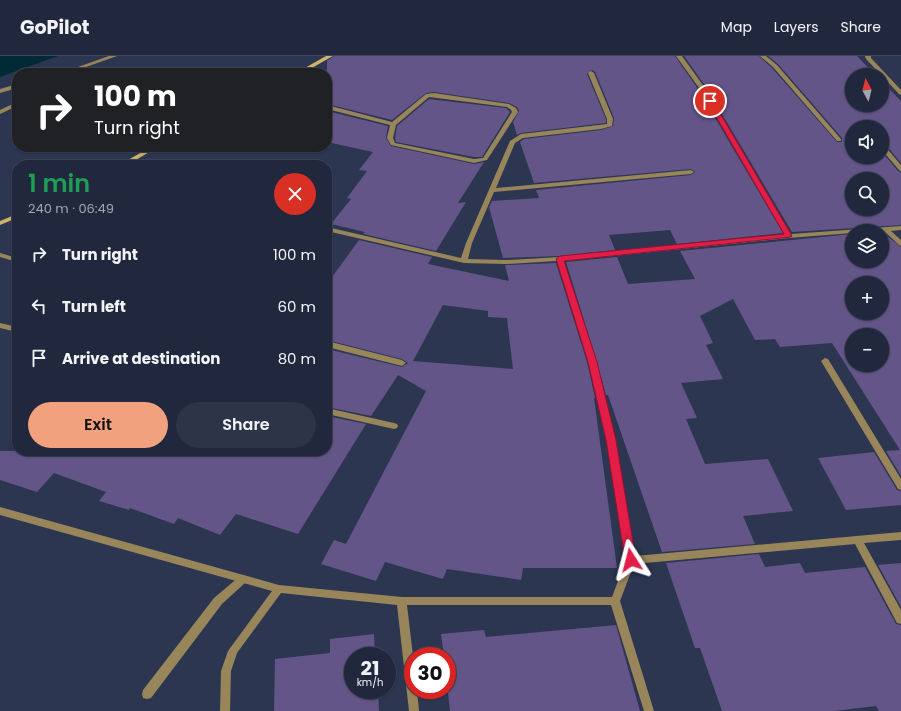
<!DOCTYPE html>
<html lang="en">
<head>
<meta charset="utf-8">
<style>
	:root { --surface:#21283d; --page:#2d3448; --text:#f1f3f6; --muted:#a2a6b0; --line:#3e4457; --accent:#f1a17d }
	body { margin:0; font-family:Poppins,sans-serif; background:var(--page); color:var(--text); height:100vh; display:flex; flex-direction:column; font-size:15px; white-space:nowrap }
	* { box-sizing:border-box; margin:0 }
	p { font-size:13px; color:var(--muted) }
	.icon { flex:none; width:22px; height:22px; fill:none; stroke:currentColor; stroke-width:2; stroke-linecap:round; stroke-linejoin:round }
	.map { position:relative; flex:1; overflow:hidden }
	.sheet { position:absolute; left:12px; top:104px; width:320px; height:296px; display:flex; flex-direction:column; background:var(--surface); border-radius:16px; box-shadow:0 1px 3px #0004,0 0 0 1px var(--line) }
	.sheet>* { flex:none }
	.guide { position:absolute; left:12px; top:12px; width:320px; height:84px; border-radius:16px; box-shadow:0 1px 3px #0004,0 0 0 1px var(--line); background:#202124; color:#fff; overflow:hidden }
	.needle { width:26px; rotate:353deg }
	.buttons { position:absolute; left:845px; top:12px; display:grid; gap:8px }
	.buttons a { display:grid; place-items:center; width:44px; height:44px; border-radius:50%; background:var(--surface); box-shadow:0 1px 3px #0004,0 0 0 1px var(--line); font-size:20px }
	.speed { position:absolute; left:344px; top:591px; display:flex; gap:8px; font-size:20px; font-weight:700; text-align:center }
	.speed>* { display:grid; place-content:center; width:52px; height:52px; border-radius:50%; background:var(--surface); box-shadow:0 1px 3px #0004,0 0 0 1px var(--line); line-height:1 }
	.speed small { font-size:10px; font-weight:400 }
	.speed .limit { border:6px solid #d22; background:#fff; color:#111 }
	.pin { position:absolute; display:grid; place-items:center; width:34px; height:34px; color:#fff; margin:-17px; border:2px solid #fff; border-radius:50%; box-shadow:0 1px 4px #0007 }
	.me { position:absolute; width:44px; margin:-22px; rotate:351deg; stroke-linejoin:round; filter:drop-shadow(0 0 3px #0008) }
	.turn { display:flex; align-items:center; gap:14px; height:84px; padding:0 16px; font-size:18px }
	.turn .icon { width:52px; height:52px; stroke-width:2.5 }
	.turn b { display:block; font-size:28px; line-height:34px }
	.round { display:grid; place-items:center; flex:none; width:42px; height:42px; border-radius:21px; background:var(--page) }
	.overview { display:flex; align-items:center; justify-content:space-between; height:68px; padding:0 16px }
	h1 { font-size:24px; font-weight:600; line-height:30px; color:#1e9e55 }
	.action { display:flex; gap:8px; margin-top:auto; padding:8px 16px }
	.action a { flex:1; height:46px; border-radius:24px; background:var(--accent); color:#111; font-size:16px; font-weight:600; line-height:46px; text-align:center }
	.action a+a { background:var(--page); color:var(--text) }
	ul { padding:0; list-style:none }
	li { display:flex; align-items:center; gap:12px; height:52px; padding:0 16px }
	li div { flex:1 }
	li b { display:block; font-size:15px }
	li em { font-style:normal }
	header { display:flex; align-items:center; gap:24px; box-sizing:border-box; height:56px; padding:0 20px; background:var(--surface); border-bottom:1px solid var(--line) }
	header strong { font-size:19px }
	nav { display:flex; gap:22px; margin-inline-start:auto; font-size:14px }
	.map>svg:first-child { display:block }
	.water { fill:#002a36 }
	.building { fill:#635588; fill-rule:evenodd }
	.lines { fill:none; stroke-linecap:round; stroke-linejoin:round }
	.service { fill:#98855a; fill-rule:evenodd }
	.minor { fill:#98855a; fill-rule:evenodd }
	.secondary { fill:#cfb16a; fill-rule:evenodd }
	.route { fill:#e11d48; stroke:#92132f }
</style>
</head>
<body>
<header>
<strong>GoPilot</strong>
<nav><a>Map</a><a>Layers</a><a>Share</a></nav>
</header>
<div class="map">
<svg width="901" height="655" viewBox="0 0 901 655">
	<rect width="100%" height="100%" fill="#2c3651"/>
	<path class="water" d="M0 0H58L0 21Z"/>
	<path class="building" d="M334 0H675L698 33 783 177 677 188 670 174 609 179 615 194 560 200 503 202 489 151 492 145 539 142 536 134 691 119 695 116 691 113 534 127 520 86 524 83 601 74 613 70 614 62 595 16 592 14 587 18 606 63V67L521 77 517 79 513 66 519 55 517 51 509 47 434 36 426 37 392 64 327 48V5Z
		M684 0H759L772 12 837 86H842V82L778 8 768 0H857L875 19H852V49H882V26L901 45V107L885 88 882 87V71H852V101H882V96L898 115 901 116V169L792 176 706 31ZM852 123H882V153H852Z
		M429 43 506 52 510 56 482 101H474L396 86 395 82 397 70Z
		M327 55 388 70 386 82 391 90 474 108 484 106 458 147 466 146 436 195 363 178 365 176 331 168 351 143 347 142 367 115 359 114 373 96 327 86Z
		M882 176 901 191V420L886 395 900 394 832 287 780 291 775 283 755 284 733 243 700 260 713 287 706 289 723 323 681 327 697 362 686 363 705 408 768 403 793 455 743 460 755 488 662 496 608 339H606L597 306 566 206 617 201 628 228 695 223 680 195 852 178V205H882ZM852 227H882V257H852ZM852 279H882V309H852Z
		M359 184 432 201 428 208 509 225 505 209 556 207 587 306 595 342H594L617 512H523L521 524 447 513 443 523 385 506 376 525 321 508 334 484 346 488 426 335 398 319 371 360 327 351V293L402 311 408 307 402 303 327 284V228ZM443 249 488 255V261L507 262 513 313 413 305Z
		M327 360 366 368 298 478 236 458 220 479 178 462 174 468 130 452 129 454 99 445 106 436 54 417 37 436 0 424V395H327Z
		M874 396 897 434 901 435V449L846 454 818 402Z
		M759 498 765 511 800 507 805 517 865 511 896 568 901 569V655H879L876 650 834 655H722L700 592H695L666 507Z
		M901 507V551L878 509Z
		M616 569 640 655H450L447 627V600H444L441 578 484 574 486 581Z
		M374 578 375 600H353V634H378L379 655H274L275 603 330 597V583Z"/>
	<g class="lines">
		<path class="service" d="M243 519 246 520 248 523 246 526 222 548 151 642 147 643 143 642 142 638 143 634 214 542 240 520Z"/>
		<path class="minor" d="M109 0H117L69 17H61Z
			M676 0H682L705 32 791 178 901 170V174L891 175 901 184V190L899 189 884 175H852V177L789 182 564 205 596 306 615 384 635 500 901 476V484L864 487 901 554V568L897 567 855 488 634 508 620 545 654 655H644L611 549H407L413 600V634H417L419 655H409L397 549 281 537 237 597 231 615 230 655H220L221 615 228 595 272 535 0 459V451L279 529 402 541H612L626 504 607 384 588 306 557 205 506 208 464 207 327 175V171L461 202 466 187 510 85 521 78 607 68V63L588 17 591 15 594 17 613 63 612 70 601 73 523 82 515 87 496 132 691 114 694 116 691 118 494 136 472 187 468 203 506 204 560 201 785 178 699 32Z
			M760 0H766L777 9 841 83V85H837L773 11Z
			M865 0H871V2L901 34V39L899 38 866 3Z
			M17 28V32L0 37V33Z
			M434 37 509 48 516 52 518 56 487 104 474 107 391 89 387 82 390 69 327 53V49L392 66 426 38ZM429 41 507 51 511 54 512 56 483 102 474 103 395 87 393 82 396 69Z
			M17 46V50L0 58V54Z
			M882 88 884 89 901 109V115L899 114 882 94Z
			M0 197 17 202V206L0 201Z
			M0 267 17 271V276L0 272Z
			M327 285 402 304 406 307 402 310 327 291Z
			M825 302 828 303 901 423V434L898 433 821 305Z
			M327 352 394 367 397 368 398 370 397 372 394 373 327 358Z"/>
		<path class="secondary" d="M326 0H333L303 17H296Z
			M151 91H158L127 109H119Z
			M17 158V162L0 169V165Z"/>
	</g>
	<path class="route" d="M710 43 713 45 792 180 791 181 564 205 597 306 616 384 636 504 635 507 631 508 627 507 625 504 606 384 588 306 556 203 560 200 784 178 707 45Z"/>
</svg>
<div class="buttons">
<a><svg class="needle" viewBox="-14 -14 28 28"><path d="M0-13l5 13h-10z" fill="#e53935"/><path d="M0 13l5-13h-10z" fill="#a2a6b0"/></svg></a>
<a><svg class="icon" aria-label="sound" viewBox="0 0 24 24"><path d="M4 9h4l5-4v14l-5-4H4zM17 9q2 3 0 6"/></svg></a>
<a><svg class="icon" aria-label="search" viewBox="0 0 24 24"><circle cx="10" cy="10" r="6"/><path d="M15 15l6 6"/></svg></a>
<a><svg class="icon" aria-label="layers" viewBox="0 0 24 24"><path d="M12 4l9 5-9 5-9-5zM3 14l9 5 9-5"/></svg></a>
<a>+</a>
<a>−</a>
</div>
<div class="speed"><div>21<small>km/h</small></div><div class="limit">30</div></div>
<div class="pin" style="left:710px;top:45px;background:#d93025"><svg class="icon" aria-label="arrive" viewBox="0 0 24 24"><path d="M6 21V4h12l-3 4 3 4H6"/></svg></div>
<svg class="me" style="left:631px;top:504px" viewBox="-20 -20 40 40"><path d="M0-17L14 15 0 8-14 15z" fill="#e11d48" stroke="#fff" stroke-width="4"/></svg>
<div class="guide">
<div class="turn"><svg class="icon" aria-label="right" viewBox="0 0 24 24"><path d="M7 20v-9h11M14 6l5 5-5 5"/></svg><div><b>100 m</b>Turn right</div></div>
</div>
<section class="sheet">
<div class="overview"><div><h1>1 min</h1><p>240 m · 06:49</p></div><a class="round" style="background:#d93025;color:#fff"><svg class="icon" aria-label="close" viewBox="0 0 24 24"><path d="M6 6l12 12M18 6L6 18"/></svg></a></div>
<ul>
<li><svg class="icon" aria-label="right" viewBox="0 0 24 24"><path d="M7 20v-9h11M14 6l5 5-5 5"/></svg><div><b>Turn right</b></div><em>100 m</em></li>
<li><svg class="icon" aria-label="left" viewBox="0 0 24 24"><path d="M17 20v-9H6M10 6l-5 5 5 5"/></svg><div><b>Turn left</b></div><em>60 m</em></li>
<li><svg class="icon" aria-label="arrive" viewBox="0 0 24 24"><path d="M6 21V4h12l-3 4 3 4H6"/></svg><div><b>Arrive at destination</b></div><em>80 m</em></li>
</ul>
<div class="action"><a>Exit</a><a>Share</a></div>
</section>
</div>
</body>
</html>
